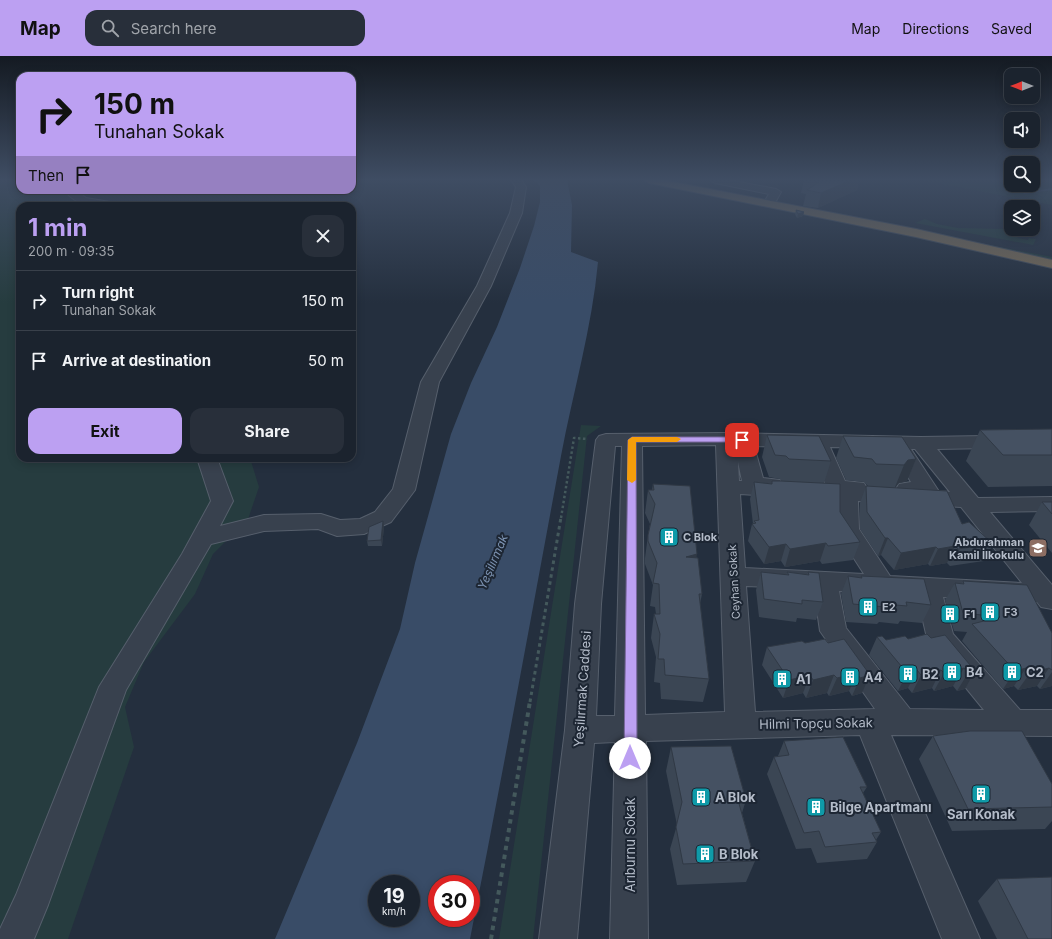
<!DOCTYPE html>
<html lang="en">
<head>
<meta charset="utf-8">
<style>
	:root { --surface:#1b232e; --page:#282f3a; --text:#f1f3f6; --muted:#a0a4aa; --line:#39404a; --accent:#bca0f2 }
	body { margin:0; font-family:Inter,sans-serif; background:var(--page); color:var(--text); height:100vh; display:flex; flex-direction:column; font-size:15px; white-space:nowrap }
	* { box-sizing:border-box; margin:0 }
	p { font-size:13px; color:var(--muted) }
	.icon { flex:none; width:22px; height:22px; fill:none; stroke:currentColor; stroke-width:2; stroke-linecap:round; stroke-linejoin:round }
	.map { position:relative; flex:1; overflow:hidden }
	.drawer { position:absolute; left:16px; top:146px; width:340px; height:260px; display:flex; flex-direction:column; background:var(--surface); border-radius:12px; box-shadow:0 2px 10px #0003,0 0 0 1px var(--line) }
	.drawer>* { flex:none }
	.hud { position:absolute; left:16px; top:16px; width:340px; height:122px; border-radius:12px; box-shadow:0 2px 10px #0003,0 0 0 1px var(--line); background:#bca0f2; color:#111; overflow:hidden }
	.needle { width:26px; rotate:270deg }
	.tools { position:absolute; left:1004px; top:12px; display:grid; gap:8px }
	.tools a { display:grid; place-items:center; width:36px; height:36px; border-radius:8px; background:var(--surface); box-shadow:0 2px 10px #0003,0 0 0 1px var(--line); font-size:20px }
	.speed { position:absolute; left:368px; top:819px; display:flex; gap:8px; font-size:20px; font-weight:700; text-align:center }
	.speed>* { display:grid; place-content:center; width:52px; height:52px; border-radius:50%; background:var(--surface); box-shadow:0 2px 10px #0003,0 0 0 1px var(--line); line-height:1 }
	.speed small { font-size:10px; font-weight:400 }
	.speed .limit { border:6px solid #d22; background:#fff; color:#111 }
	.pin { position:absolute; display:grid; place-items:center; width:34px; height:34px; color:#fff; margin:-17px; border-radius:8px; box-shadow:0 2px 6px #0006 }
	.me { position:absolute; width:44px; margin:-22px; rotate:0deg; stroke-linejoin:round; filter:drop-shadow(0 0 3px #0008) }
	.turn { display:flex; align-items:center; gap:14px; height:84px; padding:0 12px; font-size:18px }
	.turn .icon { width:52px; height:52px; stroke-width:2.5 }
	.turn b { display:block; font-size:28px; line-height:34px }
	.then { display:flex; align-items:center; height:38px; padding:0 12px; background:#0003; gap:8px; font-size:15px }
	.round { display:grid; place-items:center; flex:none; width:42px; height:42px; border-radius:12px; background:var(--page) }
	.summary { display:flex; align-items:center; justify-content:space-between; height:68px; padding:0 12px }
	h1 { font-size:24px; font-weight:700; line-height:30px; color:var(--accent) }
	.button { display:flex; gap:8px; margin-top:auto; padding:8px 12px }
	.button a { flex:1; height:46px; border-radius:12px; background:var(--accent); color:#111; font-size:16px; font-weight:700; line-height:46px; text-align:center }
	.button a+a { background:var(--page); color:var(--text) }
	ul { padding:0; list-style:none }
	li { display:flex; align-items:center; gap:12px; height:60px; padding:0 12px; border-top:1px solid var(--line) }
	li div { flex:1 }
	li b { display:block; font-size:15px }
	li em { font-style:normal }
	header { display:flex; align-items:center; gap:24px; box-sizing:border-box; height:56px; padding:0 20px; background:var(--accent); color:#111 }
	header strong { font-size:19px }
	nav { display:flex; gap:22px; margin-inline-start:auto; font-size:14px }
	.search { width:280px; height:36px; background:var(--page); display:flex; align-items:center; gap:10px; box-sizing:border-box; padding:0 14px; border-radius:12px; color:var(--muted); font-size:15px }
	.map>svg:first-child { display:block }
	.green { fill:#263c3f }
	.water { fill:#394c67; fill-rule:evenodd }
	.lines { fill:none; stroke-linecap:round; stroke-linejoin:round }
	.stream { fill:#394c67; fill-rule:evenodd }
	.minor-casing { stroke:#565f6c; stroke-width:2 }
	.highway-casing { stroke:#434c59; stroke-width:2 }
	.path-far3 { stroke:#44595c; stroke-width:1.5; stroke-dasharray:1.5 1.5; stroke-linecap:butt }
	.path-far2 { stroke:#44595c; stroke-width:2.5; stroke-dasharray:2.5 2.5; stroke-linecap:butt }
	.path-far1 { stroke:#44595c; stroke-width:3; stroke-dasharray:3.5 3.5; stroke-linecap:butt }
	.path { stroke:#44595c; stroke-width:4; stroke-dasharray:4.5 4.5; stroke-linecap:butt }
	.minor { fill:#38414e; fill-rule:evenodd }
	.highway { fill:#746855; fill-rule:evenodd }
	.wall { fill:#3b4654 }
	.shaded-wall { fill:#303945 }
	.building { fill:#455162; stroke:#303945 }
	.route { fill:#bca0f2; stroke:#7a689d }
	.slow { fill:#f59e0b }
	.labels { text-anchor:middle; stroke-width:4; stroke-linejoin:round; paint-order:stroke }
	.poi-label { font-size:11px; font-weight:bold; fill:#b4bcc9; stroke:#1d2633; text-anchor:start }
	.street-label { font-size:11px; fill:#b4bcc9; stroke:#1d2633 }
	.water-label { font-size:12px; font-style:italic; fill:#7c92b1; stroke:#1d2633 }
	.near-poi-label { font-size:13px; font-weight:bold; fill:#b4bcc9; stroke:#1d2633; text-anchor:start }
	.near-street-label { font-size:13px; fill:#b4bcc9; stroke:#1d2633 }
</style>
</head>
<body>
<header>
<strong>Map</strong>
<div class="search"><svg class="icon" aria-label="search" viewBox="0 0 24 24"><circle cx="10" cy="10" r="6"/><path d="M15 15l6 6"/></svg>Search here</div>
<nav><a>Map</a><a>Directions</a><a>Saved</a></nav>
</header>
<div class="map">
<svg width="1052" height="883" viewBox="0 0 1052 883">
	<rect width="100%" height="100%" fill="#242f3e"/>
	<path class="green" d="M0 124H20V134H72L93 146H125L147 150H20V402H250L259 431 243 478 228 483 213 498 195 538 144 606 125 651 134 691 68 883H0Z
		M922 124H1011V129H1033V124H1052V149Z
		M925 163 937 168 958 172 1006 173 1007 177 1016 179 1018 182 1028 184 1029 182 1036 183 1033 189 915 167Z
		M913 174 1052 201V206Z
		M581 369 601 370 587 380 533 883H499Z"/>
	<path class="water" d="M534 124H567L572 149 571 196 598 206C592 272 573 336 561 400 531 561 502 722 470 883H275L357 687 400 573 415 507 451 378 471 327 497 271 520 212 534 170 540 146V130ZM377 828H411V862H377ZM437 828H471V862H437Z"/>
	<g class="lines">
		<path class="stream" d="M1052 132V134L1024 138 1023 137Z"/>
		<defs>
			<path id="minor" d="M511 124H521L526 131 522 157 491 230 439 326 415 434 391 466 364 478 337 480 318 473 264 475 211 488 126 634 48 849 34 883H0V873L16 839 99 631 182 498 211 445 197 402H217L233 445 220 470 264 459 321 458 340 464 360 463 375 456 393 433 421 326 477 230 510 157 516 131Z
				M710 124H729L776 133 781 136 776 145 772 146 766 143 769 138 715 127Z
				M64 134H76L86 142 116 147 120 148 122 150C101 150 78 153 64 134Z
				M726 377 921 381 1052 379V391L937 393 978 442 1052 441V455L990 456 1052 529V553L1041 551 1037 546 943 541 953 578 1020 654H1052V680L891 679 980 883H942L860 679 646 685 648 883H610L615 686 594 687 577 883H539L565 674 575 548 596 384 599 380 606 378ZM716 389 725 656 645 659 642 390ZM615 390H622L615 660H596L601 548ZM754 390 809 391 826 429 782 427 780 424 763 422ZM830 391 890 392 911 426 899 428 896 433 867 432 864 427 845 425ZM911 393H915L950 436 937 435 938 434ZM738 406 742 425H739ZM740 438 836 444 835 473 864 518 745 512ZM858 445 961 451 1022 527 890 520 859 473ZM746 530 814 533 820 575 875 653 755 656ZM839 535 917 539 927 582 931 589 984 654 910 653 846 572Z"/>
			<path id="highway" d="M644 124H663L916 173 1052 204V212L916 181 649 127Z"/>
		</defs>
		<use href="#minor" class="minor-casing"/>
		<use href="#highway" class="highway-casing"/>
		<path class="path-far3" d="M1022 129 1025 136"/>
		<path class="path-far2" d="M561 462 574 382 588 383"/>
		<path class="path-far1" d="M530 646 561 461"/>
		<path class="path" d="M491 883 530 645"/>
		<use href="#minor" class="minor"/>
		<use href="#highway" class="highway"/>
	</g>
	<path class="wall" d="M804 124H859L857 134 818 152 803 150 806 138 801 137Z
		M796 154 804 156 803 160 797 162 795 158Z
		M1052 373V430L988 431 966 405 980 374Z
		M767 379 831 405 824 427 840 456 860 486 853 504 822 508 820 505 785 511 781 505 764 508 748 485 752 468H753L750 443 754 426 771 427 772 425H782L780 423 769 421 762 401Z
		M843 380 916 403 907 425 899 427 895 431 962 468 993 488 984 505 950 510 947 507 930 510 928 508 894 514 881 499 878 500 860 473V447L866 430H868L864 426 846 424 836 402Z
		M653 428 697 502 702 538 700 548 709 623 703 646 661 643 660 627 654 626 656 601 651 582 654 558H656L655 551 650 550 653 529 645 508V502L648 479 650 468 645 457 648 434H652Z
		M1042 446H1052V497L1029 469Z
		M384 471 382 490H368L367 485Z
		M761 516 786 519 787 516 807 518 808 516 819 517 823 546 816 564 797 562 796 566 759 561 756 534Z
		M848 520 860 522 861 520 931 549 922 567 900 565 898 568 879 566 877 568 846 566 841 538Z
		M963 525 1052 577V630L1040 633 1037 630 1018 634 1014 630 1003 633 962 585 967 576 954 575 945 544 955 527H962Z
		M877 581 886 584 931 582 975 615 965 633 957 635 953 630 934 635 932 632 912 637 908 632 898 635 869 599Z
		M805 587H828L870 619 862 637 852 640 849 635 829 640 827 637 806 642 803 637 783 642 762 609 767 591Z
		M933 680 1052 728V765L1045 773 952 775 919 703Z
		M784 685 867 731 863 737 881 776 876 784 877 786 867 803 817 807 811 792 796 793 767 718 774 701 778 700Z
		M671 691 746 744 742 757 755 805 746 826 677 829 670 793 677 769 666 715Z
		M997 823 1052 883H997L978 845Z"/>
	<path class="shaded-wall" d="M851 124H859L857 134 818 152 821 137Z
		M804 156 803 160 797 162 798 158Z
		M916 403 907 425 899 427 895 431 904 409 908 404Z
		M383 465 384 471 382 490 381 484Z
		M885 482H888L881 499 878 500Z
		M826 487 820 505 785 511 790 493Z
		M786 488 781 505 764 508 769 491Z
		M955 490 947 507 930 510 938 493Z
		M936 491 928 508 894 514 901 497Z
		M697 498 693 521 686 501Z
		M964 612 953 630 934 635 944 617Z
		M1026 612 1014 630 1003 633 1015 615Z
		M1049 612 1037 630 1018 634 1030 617Z
		M917 614 908 632 898 635 907 617Z
		M941 614 932 632 912 637 921 619Z
		M975 615 965 633 957 635 968 617Z
		M1052 616V630L1040 633Z
		M857 617 849 635 829 640 837 622Z
		M810 619 803 637 783 642 789 624Z
		M834 619 827 637 806 642 813 624Z
		M870 619 862 637 852 640 860 622Z"/>
	<path class="building" d="M809 124H851L821 137 807 134 819 126Z
		M796 154 804 156 798 158Z
		M1052 373V399H1003L980 374Z
		M767 379 819 380 831 405 789 403 786 400 775 399Z
		M843 380 902 381 916 403 908 404 904 409 876 408 872 403 854 401Z
		M772 425H781L840 428V456L860 486 828 490 826 487 790 493 786 488 769 491 752 468 756 467 754 465 759 464 754 426 772 428Z
		M653 428 690 430 697 498 686 501 698 502 702 538H699L709 623 665 619 664 603H658L660 578 654 558H660L659 528 653 527 657 507 648 485V479L655 448 648 434H654Z
		M866 430 947 435 962 468 969 466 993 488 958 493 955 490 938 493 936 491 901 497 888 482H885L867 456Z
		M1042 446H1052V458Z
		M383 465 381 484 367 485 369 471Z
		M761 516 789 519 787 516 809 519 808 516 819 517 823 546 802 544V548L764 543Z
		M848 520 862 522 861 520 924 523 931 549 906 546 907 550 885 548V551L853 548Z
		M963 525 1027 529 1052 577V614L1049 612 1030 617 1026 612 1015 615 972 568 1000 561 963 557 955 527 964 528Z
		M927 578 931 582 945 579 975 615 968 617 964 612 944 617 941 614 921 619 917 614 907 617 877 581 882 580 886 584 905 580 908 583Z
		M825 583 828 587 844 583 870 619 860 622 857 617 837 622 834 619 813 624 810 619 789 624 767 591 802 585 805 587Z
		M970 675H1022L1052 728V751L968 753 933 680Z
		M843 681 867 731H860L881 776 872 777 877 786 825 791 819 775 804 777 774 701 789 699 784 685Z
		M731 690 746 744H738L755 805 683 808 676 771 682 746 671 691Z
		M1052 821V883H1028L997 823Z"/>
	<linearGradient id="sky" x2="0" y2="1"><stop stop-color="#141a22"/><stop offset="0.5" stop-color="#3f4d63"/><stop offset="1" stop-color="#3f4d63" stop-opacity="0"/></linearGradient>
	<rect width="1052" height="247" fill="url(#sky)"/>
	<path class="route" d="M632 381H742L747 384 742 386H636L637 702 635 707 630 708 626 707 624 702 628 384Z"/>
	<path class="slow" d="M632 381H677L681 383 677 386H636V424L632 427 627 424 628 384Z"/>
	<defs>
		<symbol id="building-square" viewBox="-11 -11 22 22"><rect x="-9" y="-9" width="18" height="18" rx="4" fill="#0f9aa8" stroke="#1d2633"/><path d="M-4-6H4V6H1V3H-1V6H-4ZM-2.5-4.3h1.7v1.8h-1.7ZM.8-4.3h1.7v1.8H.8ZM-2.5-1h1.7V.8h-1.7ZM.8-1h1.7V.8H.8Z" fill="#fff"/></symbol>
		<symbol id="school-square" viewBox="-11 -11 22 22"><rect x="-9" y="-9" width="18" height="18" rx="4" fill="#8d6e63" stroke="#1d2633"/><path d="M0-5L7-2L0 1L-7-2ZM-4 1L0 2.5L4 1V4Q0 6-4 4Z" fill="#fff"/></symbol>
	</defs>
	<g fill-rule="evenodd">
		<use href="#building-square" x="658" y="470" width="22" height="22"/>
		<use href="#school-square" x="1027" y="481" width="22" height="22"/>
		<use href="#building-square" x="857" y="540" width="22" height="22"/>
		<use href="#building-square" x="979" y="545" width="22" height="22"/>
		<use href="#building-square" x="939" y="547" width="22" height="22"/>
		<use href="#building-square" x="941" y="605" width="22" height="22"/>
		<use href="#building-square" x="1001" y="605" width="22" height="22"/>
		<use href="#building-square" x="897" y="607" width="22" height="22"/>
		<use href="#building-square" x="839" y="610" width="22" height="22"/>
		<use href="#building-square" x="771" y="612" width="22" height="22"/>
		<use href="#building-square" x="970" y="727" width="22" height="22"/>
		<use href="#building-square" x="690" y="730" width="22" height="22"/>
		<use href="#building-square" x="805" y="740" width="22" height="22"/>
		<use href="#building-square" x="694" y="787" width="22" height="22"/>
	</g>
	<g class="labels">
		<g class="poi-label">
			<text x="683" y="485">C Blok</text>
			<text x="1024" y="490" text-anchor="end">Abdurahman<tspan x="1024" dy="13">Kamil İlkokulu</tspan></text>
			<text x="882" y="555">E2</text>
			<text x="1004" y="560">F3</text>
			<text x="964" y="562">F1</text>
		</g>
		<g class="street-label">
			<text transform="translate(734 526) rotate(-93)" y="4">Ceyhan Sokak</text>
		</g>
		<g class="water-label">
			<text transform="translate(493 506) rotate(-67)" y="4">Yeşilırmak</text>
		</g>
		<g class="near-poi-label">
			<text x="966" y="621">B4</text>
			<text x="1026" y="621">C2</text>
			<text x="922" y="623">B2</text>
			<text x="864" y="626">A4</text>
			<text x="796" y="628">A1</text>
			<text x="715" y="746">A Blok</text>
			<text x="830" y="756">Bilge Apartmanı</text>
			<text x="981" y="763" text-anchor="middle">Sarı Konak</text>
			<text x="719" y="803">B Blok</text>
		</g>
		<g class="near-street-label">
			<text transform="translate(582 633) rotate(-86)" y="5">Yeşilırmak Caddesi</text>
			<text transform="translate(816 667) rotate(-1)" y="5">Hilmi Topçu Sokak</text>
			<text transform="translate(630 789) rotate(-90)" y="5">Arıburnu Sokak</text>
		</g>
	</g>
</svg>
<div class="tools">
<a><svg class="needle" viewBox="-14 -14 28 28"><path d="M0-13l5 13h-10z" fill="#e53935"/><path d="M0 13l5-13h-10z" fill="#a0a4aa"/></svg></a>
<a><svg class="icon" aria-label="sound" viewBox="0 0 24 24"><path d="M4 9h4l5-4v14l-5-4H4zM17 9q2 3 0 6"/></svg></a>
<a><svg class="icon" aria-label="search" viewBox="0 0 24 24"><circle cx="10" cy="10" r="6"/><path d="M15 15l6 6"/></svg></a>
<a><svg class="icon" aria-label="layers" viewBox="0 0 24 24"><path d="M12 4l9 5-9 5-9-5zM3 14l9 5 9-5"/></svg></a>
</div>
<div class="speed"><div>19<small>km/h</small></div><div class="limit">30</div></div>
<div class="pin" style="left:742px;top:384px;background:#d93025"><svg class="icon" aria-label="arrive" viewBox="0 0 24 24"><path d="M6 21V4h12l-3 4 3 4H6"/></svg></div>
<svg class="me" style="left:630px;top:702px" viewBox="-20 -20 40 40"><circle r="19" fill="#fff"/><path d="M0-13L10 11 0 6-10 11z" fill="#bca0f2"/></svg>
<div class="hud">
<div class="turn"><svg class="icon" aria-label="right" viewBox="0 0 24 24"><path d="M7 20v-9h11M14 6l5 5-5 5"/></svg><div><b>150 m</b>Tunahan Sokak</div></div>
<div class="then">Then<svg class="icon" aria-label="arrive" viewBox="0 0 24 24"><path d="M6 21V4h12l-3 4 3 4H6"/></svg></div>
</div>
<section class="drawer">
<div class="summary"><div><h1>1 min</h1><p>200 m · 09:35</p></div><a class="round"><svg class="icon" aria-label="close" viewBox="0 0 24 24"><path d="M6 6l12 12M18 6L6 18"/></svg></a></div>
<ul>
<li><svg class="icon" aria-label="right" viewBox="0 0 24 24"><path d="M7 20v-9h11M14 6l5 5-5 5"/></svg><div><b>Turn right</b><p>Tunahan Sokak</p></div><em>150 m</em></li>
<li><svg class="icon" aria-label="arrive" viewBox="0 0 24 24"><path d="M6 21V4h12l-3 4 3 4H6"/></svg><div><b>Arrive at destination</b></div><em>50 m</em></li>
</ul>
<div class="button"><a>Exit</a><a>Share</a></div>
</section>
</div>
</body>
</html>
